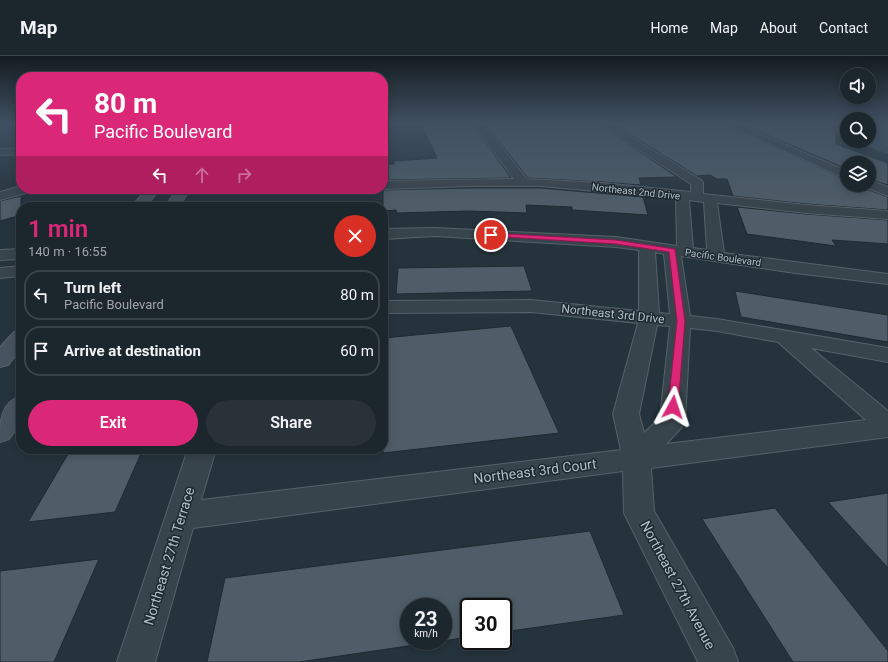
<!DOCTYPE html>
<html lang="en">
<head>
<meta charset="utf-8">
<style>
	:root { --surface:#1c262d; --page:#293239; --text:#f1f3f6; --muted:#a0a5aa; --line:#3a4349; --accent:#db2777 }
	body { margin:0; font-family:Roboto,sans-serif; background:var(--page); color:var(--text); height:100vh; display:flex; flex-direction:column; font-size:15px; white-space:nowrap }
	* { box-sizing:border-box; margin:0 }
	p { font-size:13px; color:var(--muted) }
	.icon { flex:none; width:22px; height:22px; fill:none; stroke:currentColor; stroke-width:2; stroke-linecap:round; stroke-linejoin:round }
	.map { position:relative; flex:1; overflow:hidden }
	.details { position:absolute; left:16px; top:146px; width:372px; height:252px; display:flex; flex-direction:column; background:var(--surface); border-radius:16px; box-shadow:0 2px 10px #0003,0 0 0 1px var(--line) }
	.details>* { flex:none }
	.guide { position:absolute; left:16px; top:16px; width:372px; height:122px; border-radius:16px; box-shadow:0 2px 10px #0003,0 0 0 1px var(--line); background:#db2777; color:#fff; overflow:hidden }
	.fabs { position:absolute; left:840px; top:12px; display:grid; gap:8px }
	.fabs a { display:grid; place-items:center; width:36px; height:36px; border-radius:50%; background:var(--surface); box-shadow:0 2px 10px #0003,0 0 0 1px var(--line); font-size:20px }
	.speed { position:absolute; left:400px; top:542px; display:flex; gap:8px; font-size:20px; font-weight:700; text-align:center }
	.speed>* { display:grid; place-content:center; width:52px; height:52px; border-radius:50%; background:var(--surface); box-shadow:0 2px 10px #0003,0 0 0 1px var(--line); line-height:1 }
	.speed small { font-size:10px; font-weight:400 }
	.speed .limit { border:2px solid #111; border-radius:6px; background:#fff; color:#111 }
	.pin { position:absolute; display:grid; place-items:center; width:34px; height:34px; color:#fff; margin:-17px; border:2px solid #fff; border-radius:50%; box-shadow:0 1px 4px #0007 }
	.me { position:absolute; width:44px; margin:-22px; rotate:5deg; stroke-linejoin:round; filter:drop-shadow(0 0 3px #0008) }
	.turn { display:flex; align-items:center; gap:14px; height:84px; padding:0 12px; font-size:18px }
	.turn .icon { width:52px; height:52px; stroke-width:2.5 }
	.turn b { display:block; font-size:28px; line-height:34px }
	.lanes { display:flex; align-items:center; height:38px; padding:0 12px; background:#0003; justify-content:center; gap:20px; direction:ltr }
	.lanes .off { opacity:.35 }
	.round { display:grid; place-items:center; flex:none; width:42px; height:42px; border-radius:21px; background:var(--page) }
	.head { display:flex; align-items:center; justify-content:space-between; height:68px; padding:0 12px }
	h1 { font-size:24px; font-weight:600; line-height:30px; color:var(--accent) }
	.primary-button { display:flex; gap:8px; margin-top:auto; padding:8px 12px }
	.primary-button a { flex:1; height:46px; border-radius:24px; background:var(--accent); color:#fff; font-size:16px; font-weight:600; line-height:46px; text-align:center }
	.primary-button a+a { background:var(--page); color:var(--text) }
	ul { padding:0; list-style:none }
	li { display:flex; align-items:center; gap:12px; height:50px; margin:0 8px 6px; padding:0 4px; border:2px solid var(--line); border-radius:16px }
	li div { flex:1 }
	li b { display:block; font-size:15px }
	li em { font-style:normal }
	header { display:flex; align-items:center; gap:24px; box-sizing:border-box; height:56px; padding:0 20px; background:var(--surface); border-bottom:1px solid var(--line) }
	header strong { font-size:19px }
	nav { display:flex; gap:22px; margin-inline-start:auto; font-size:14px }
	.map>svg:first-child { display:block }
	.water { fill:#395262 }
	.building { fill:#4e5d67; stroke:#1f2b33; fill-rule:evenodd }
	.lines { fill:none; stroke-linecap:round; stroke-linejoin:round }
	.street-casing { stroke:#56626a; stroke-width:2 }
	.secondary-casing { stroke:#56626a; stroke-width:2 }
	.street { fill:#38444c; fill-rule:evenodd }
	.secondary { fill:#47545f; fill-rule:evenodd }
	.route { fill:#db2777; stroke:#8e194d }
	.labels { text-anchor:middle; stroke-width:3; stroke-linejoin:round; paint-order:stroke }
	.far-street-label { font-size:10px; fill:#b4bfc7; stroke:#1d2931 }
	.street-label { font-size:12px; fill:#b4bfc7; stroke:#1d2931 }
	.near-street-label { font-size:14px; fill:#b4bfc7; stroke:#1d2931 }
</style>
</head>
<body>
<header>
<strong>Map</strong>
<nav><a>Home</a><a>Map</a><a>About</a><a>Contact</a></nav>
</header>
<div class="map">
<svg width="888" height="606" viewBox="0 0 888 606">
	<rect width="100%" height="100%" fill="#25333c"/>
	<path class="water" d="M802 67H847V83Z
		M869 67H888V98L852 85H869Z"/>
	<path class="building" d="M441 67H472L511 122 383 124V109L394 108V105L437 102 421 68Z
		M484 67H597L677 121 639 122 641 129 603 126 528 122Z
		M612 67H722L847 124V129H863L864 132 888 141V154L806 148 733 140 727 123H717L710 119 697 120Z
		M739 67H836V88L888 107V129L869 123V107H847V113Z
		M472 132H540L643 141 648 159 572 154V151L526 149 527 157 469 155 397 157 396 154 383 155V134Z
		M21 140V159L0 165V145Z
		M737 151 806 158 888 164V188L832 184 836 190 747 178Z
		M524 210 532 235 396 238 398 212Z
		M735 235 888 259V286L741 261Z
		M511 270 559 377 383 397V282Z
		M71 393H143L115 456 28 466Z
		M888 437V512L828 446Z
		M775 452 888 595V606H793L702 463Z
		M590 475 624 559 503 576V551H469V581L299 606H207L225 522ZM409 551H443V585H409Z
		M99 503 54 606H0V515Z"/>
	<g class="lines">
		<defs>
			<path id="street" d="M473 67H482L527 123 603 127 691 136V128L598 67H609L701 124 703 127V138L806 149 888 155V163L806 157 717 147 724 197 888 218V228L795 217 681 200 690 260 717 263 888 292V306L811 292 888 355V381L651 412 654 455 733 592 738 606H698L624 457 623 415 193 472 155 606H117L188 393H216L201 444 621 394 613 358 638 267 531 256 383 257V245L531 244 639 255V194L616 191 435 180 383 183V173L435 172 616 181 677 190 676 142 540 130H472L383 133V125L514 123ZM689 144 704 146 707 194 693 192ZM655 196 664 198 670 258 659 257ZM657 269 670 270 660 362 644 377 639 358ZM690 272 717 275 778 286 866 364 666 388 681 372 685 365Z
				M723 67H735L847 115V123Z
				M21 92V98L0 99V93Z
				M869 124 888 131V140L865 131 864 129H869Z
				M21 130V133H31L29 136 0 144V136Z
				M21 193V203L0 204V194Z
				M21 210V220L0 222V212Z"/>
			<path id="secondary" d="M147 133H160L145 151H131Z
				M178 133H191L178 151H164Z
				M21 274V293L8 309 0 311V291L14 276Z
				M21 340V367L9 383 0 386C0 365 0 347 21 340Z"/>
		</defs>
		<use href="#street" class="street-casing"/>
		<use href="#secondary" class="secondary-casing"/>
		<use href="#street" class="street"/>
		<use href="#secondary" class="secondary"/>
	</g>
	<linearGradient id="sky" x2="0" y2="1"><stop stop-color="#141c21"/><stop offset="0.44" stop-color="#405061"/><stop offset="1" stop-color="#405061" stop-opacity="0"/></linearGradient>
	<rect width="888" height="152" fill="url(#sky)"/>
	<path class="route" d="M491 177 616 184 675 193 685 265 678 351 677 353H669L668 351 677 265 669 196 616 188 489 180V178Z"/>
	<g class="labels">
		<g class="far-street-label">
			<text transform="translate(636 135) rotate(6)" y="4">Northeast 2nd Drive</text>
			<text transform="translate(723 201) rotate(8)" y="4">Pacific Boulevard</text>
		</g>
		<g class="street-label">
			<text transform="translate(613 258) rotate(6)" y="4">Northeast 3rd Drive</text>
		</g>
		<g class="near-street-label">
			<text transform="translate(535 415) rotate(-7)" y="5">Northeast 3rd Court</text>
			<text transform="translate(169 500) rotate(-73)" y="5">Northeast 27th Terrace</text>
			<text transform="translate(678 529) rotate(62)" y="5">Northeast 27th Avenue</text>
		</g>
	</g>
</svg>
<div class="fabs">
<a><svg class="icon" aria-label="sound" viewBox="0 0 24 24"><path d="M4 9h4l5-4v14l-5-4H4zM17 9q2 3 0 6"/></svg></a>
<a><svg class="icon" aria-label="search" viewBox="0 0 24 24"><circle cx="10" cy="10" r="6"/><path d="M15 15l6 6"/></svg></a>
<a><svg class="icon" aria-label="layers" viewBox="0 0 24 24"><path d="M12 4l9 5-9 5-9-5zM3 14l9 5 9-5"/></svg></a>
</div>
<div class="speed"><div>23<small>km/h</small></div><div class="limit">30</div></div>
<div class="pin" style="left:491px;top:179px;background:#d93025"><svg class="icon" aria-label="arrive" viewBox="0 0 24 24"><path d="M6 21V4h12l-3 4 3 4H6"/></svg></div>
<svg class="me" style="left:673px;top:351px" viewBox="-20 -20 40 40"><path d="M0-17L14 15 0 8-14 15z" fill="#db2777" stroke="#fff" stroke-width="4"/></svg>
<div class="guide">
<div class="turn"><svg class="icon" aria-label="left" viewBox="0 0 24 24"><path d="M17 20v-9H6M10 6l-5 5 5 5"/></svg><div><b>80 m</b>Pacific Boulevard</div></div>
<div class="lanes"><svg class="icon" aria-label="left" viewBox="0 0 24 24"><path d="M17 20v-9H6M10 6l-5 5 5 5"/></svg><svg class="icon off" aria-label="ahead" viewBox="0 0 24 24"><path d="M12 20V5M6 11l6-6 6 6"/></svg><svg class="icon off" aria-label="right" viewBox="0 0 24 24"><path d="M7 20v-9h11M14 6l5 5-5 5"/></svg></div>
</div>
<section class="details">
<div class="head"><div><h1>1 min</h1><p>140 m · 16:55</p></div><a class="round" style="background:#d93025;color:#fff"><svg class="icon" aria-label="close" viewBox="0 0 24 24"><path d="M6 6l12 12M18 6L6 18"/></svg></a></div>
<ul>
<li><svg class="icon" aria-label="left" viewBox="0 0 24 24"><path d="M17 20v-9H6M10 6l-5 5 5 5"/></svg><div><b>Turn left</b><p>Pacific Boulevard</p></div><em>80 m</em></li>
<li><svg class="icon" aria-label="arrive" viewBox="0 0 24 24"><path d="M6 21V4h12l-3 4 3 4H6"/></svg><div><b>Arrive at destination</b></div><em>60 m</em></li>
</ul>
<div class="primary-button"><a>Exit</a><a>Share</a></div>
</section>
</div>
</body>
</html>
